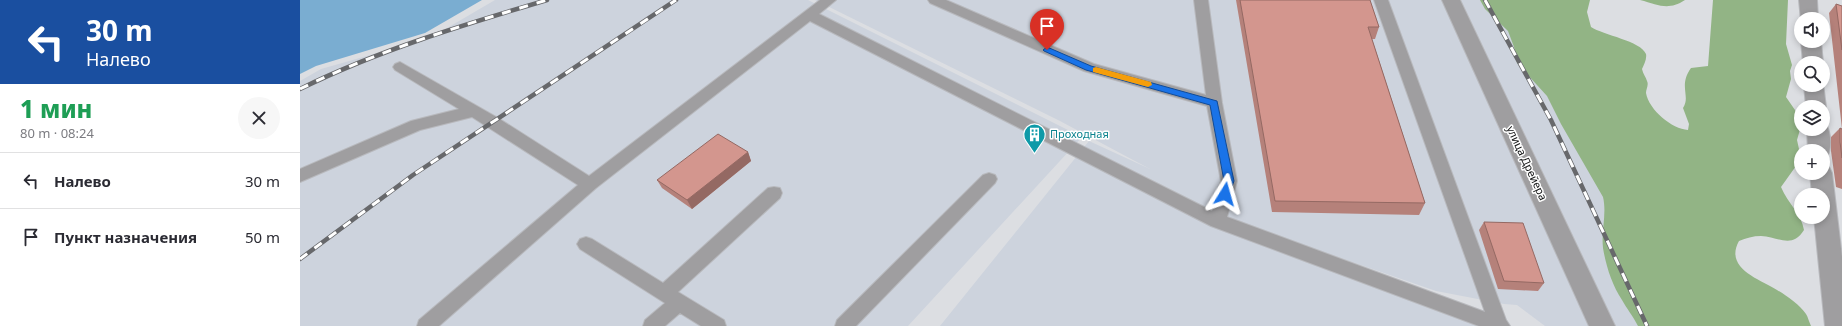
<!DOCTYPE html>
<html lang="ru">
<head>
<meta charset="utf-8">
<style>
	:root { --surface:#fff; --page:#f7f7f7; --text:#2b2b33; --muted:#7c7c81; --line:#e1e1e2 }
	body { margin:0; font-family:"Noto Sans",sans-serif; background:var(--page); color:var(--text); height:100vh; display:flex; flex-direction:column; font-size:15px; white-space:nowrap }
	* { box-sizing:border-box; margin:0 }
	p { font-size:13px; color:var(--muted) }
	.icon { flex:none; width:22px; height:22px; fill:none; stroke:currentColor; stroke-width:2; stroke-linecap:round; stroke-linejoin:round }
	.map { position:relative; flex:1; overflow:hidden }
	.panel { display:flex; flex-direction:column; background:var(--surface); width:300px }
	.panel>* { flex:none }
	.top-card { background:#1a4fa0; color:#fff; overflow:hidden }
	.fabs { position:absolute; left:1494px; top:12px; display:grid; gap:8px }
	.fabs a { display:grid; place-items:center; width:36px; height:36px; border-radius:50%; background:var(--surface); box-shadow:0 2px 6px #0003; font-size:20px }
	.pin { position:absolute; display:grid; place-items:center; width:34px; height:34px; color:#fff; margin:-41px -17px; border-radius:50% 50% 50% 0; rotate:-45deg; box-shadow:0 0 4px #0007 }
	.pin .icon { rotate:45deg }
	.me { position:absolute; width:44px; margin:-22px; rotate:8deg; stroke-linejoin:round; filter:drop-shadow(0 0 3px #0008) }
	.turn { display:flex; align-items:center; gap:14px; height:84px; padding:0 20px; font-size:18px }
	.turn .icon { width:52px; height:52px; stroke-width:2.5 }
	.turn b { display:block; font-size:28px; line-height:34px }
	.round { display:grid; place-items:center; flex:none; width:42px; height:42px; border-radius:21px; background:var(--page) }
	.headline { display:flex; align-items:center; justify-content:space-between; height:68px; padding:0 20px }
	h1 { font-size:24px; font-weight:800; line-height:30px; color:#1e9e55 }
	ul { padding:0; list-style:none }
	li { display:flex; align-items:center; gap:12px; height:56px; padding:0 20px; border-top:1px solid var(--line) }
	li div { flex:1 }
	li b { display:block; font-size:15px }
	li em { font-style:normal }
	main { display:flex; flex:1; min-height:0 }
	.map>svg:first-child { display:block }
	.built { fill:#cdd3dd }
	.forest { fill:#92b485 }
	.water { fill:#7aadd1 }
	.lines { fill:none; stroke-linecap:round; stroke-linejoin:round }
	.service-casing { stroke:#b8b9bd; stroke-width:2 }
	.minor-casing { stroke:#b8b9bd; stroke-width:2 }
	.tertiary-casing { stroke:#b8b9bd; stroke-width:2 }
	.service { fill:#9f9ea0; fill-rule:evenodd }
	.minor { fill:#9f9ea0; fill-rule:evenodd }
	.tertiary { fill:#9f9ea0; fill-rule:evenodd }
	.rail-casing { stroke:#67686b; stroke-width:4.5 }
	.rail { stroke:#fff; stroke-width:3; stroke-dasharray:9; stroke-linecap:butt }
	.wall { fill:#b5817a }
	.shaded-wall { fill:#946963 }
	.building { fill:#d3968e; stroke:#946963 }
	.route { fill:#1a73e8; stroke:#114b97 }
	.slow { fill:#f59e0b }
	.labels { text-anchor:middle; stroke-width:3; stroke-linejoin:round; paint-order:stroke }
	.culture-label { font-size:11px; fill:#0d838f; stroke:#fff; text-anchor:start }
	.street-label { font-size:11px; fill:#121314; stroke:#fff }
</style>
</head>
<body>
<main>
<section class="panel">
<div class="top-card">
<div class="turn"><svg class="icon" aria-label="left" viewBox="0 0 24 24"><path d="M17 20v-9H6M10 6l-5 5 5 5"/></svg><div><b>30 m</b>Налево</div></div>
</div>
<div class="headline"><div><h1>1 мин</h1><p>80 m · 08:24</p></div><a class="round"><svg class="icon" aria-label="close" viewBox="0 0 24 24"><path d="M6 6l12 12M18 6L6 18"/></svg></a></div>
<ul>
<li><svg class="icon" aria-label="left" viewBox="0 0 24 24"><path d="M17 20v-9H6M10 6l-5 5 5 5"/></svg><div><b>Налево</b></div><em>30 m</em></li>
<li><svg class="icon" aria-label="arrive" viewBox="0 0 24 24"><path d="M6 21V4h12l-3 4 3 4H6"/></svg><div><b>Пункт назначения</b></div><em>50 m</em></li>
</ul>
</section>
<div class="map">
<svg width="1542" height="326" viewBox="0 0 1542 326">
	<rect width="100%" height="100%" fill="#dcdee2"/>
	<path class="built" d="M195 0H508L782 137 608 326H0V81L21 69 130 38Z
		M515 0H1232L1355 326H1245L1217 305 1204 304 1136 291 1023 252 1177 326H640L789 141 850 169 760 121Z"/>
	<path class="forest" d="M1180 0H1290L1287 12 1291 27C1303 35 1341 41 1346 54 1347 59 1344 65 1342 69 1343 74 1346 77 1347 81 1349 85 1346 89 1346 93 1349 110 1372 129 1388 130L1389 124 1383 108C1391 96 1378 86 1391 68L1408 66 1413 0H1488L1486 44 1492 65 1490 71 1491 79 1486 97 1495 110 1501 126 1497 140 1499 149 1496 166 1481 187C1488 204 1501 213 1504 230 1492 249 1479 237 1461 236 1453 236 1446 238 1439 241 1424 268 1459 279 1477 290 1487 296 1500 305 1506 314 1508 317 1509 322 1511 326H1338C1333 316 1327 309 1322 300 1312 285 1306 266 1303 248 1301 231 1307 214 1303 197L1261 124 1247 96 1217 63 1214 47 1208 31 1185 9Z
		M1340 0H1385C1368 11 1359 5 1340 0Z"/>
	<path class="water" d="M0 0H182L125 33 16 66 0 74Z"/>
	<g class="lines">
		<defs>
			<path id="service" d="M520 0H536L519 14 912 211 921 181 907 106 784 71 630 3 628 0H646L794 64 906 95 894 0H908L922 103 937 181 927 217 1185 312 1074 0H1088L1206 320 1210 326H1179L911 226 510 21 296 188 139 326H117L119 320 278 185 172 117 120 130 0 182V169L111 121 159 109 95 70 93 67 95 64 100 62 198 118 289 176Z
				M689 173 695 175 697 179 695 183 556 326H535L537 320 683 175Z
				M474 187 480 188 482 193 480 198 378 292 424 320 426 326H401L380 313 365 326H343L345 320 365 303 280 249 277 244 280 239 286 237 292 239 363 283 468 188Z"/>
			<path id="minor" d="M1499 0H1517L1518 19H1501V21Z
				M1501 41H1521L1523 63H1503Z
				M1523 83 1526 107 1523 112V107H1506L1504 85H1523Z
				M1523 123 1526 124C1531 133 1532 148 1527 157L1523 158V151H1508L1507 129H1523Z
				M1523 165 1529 167 1532 173 1542 257V326H1525L1514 217H1523V195H1512L1510 173H1523Z"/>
			<path id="tertiary" d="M1142 0H1160L1315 326H1289Z"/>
		</defs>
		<use href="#service" class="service-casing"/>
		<use href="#minor" class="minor-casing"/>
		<use href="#tertiary" class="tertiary-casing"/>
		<use href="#service" class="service"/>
		<use href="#minor" class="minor"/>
		<use href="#tertiary" class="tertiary"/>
		<defs>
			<path id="rail" d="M1185 0 1251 120 1347 326
				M0 89C79 50 163 25 247 0
				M0 259 113 175 376 0"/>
		</defs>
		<use href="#rail" class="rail-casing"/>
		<use href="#rail" class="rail"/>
	</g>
	<path class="wall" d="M936 0H1070L1079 27 1075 39H1072L1125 203 1119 215 972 212Z
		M1536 4 1542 6V189L1536 187 1531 151V137L1540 128 1542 129 1529 13Z
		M448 152 451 161 392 209 362 188 357 180Z
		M1184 222 1244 283 1238 291 1198 289 1179 230Z"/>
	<path class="shaded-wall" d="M448 152 451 161 392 209 387 200Z"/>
	<path class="building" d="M940 0H1070L1079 27H1068L1125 203 975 201Z
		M1536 4 1542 6V50Z
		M1540 128 1542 129V158L1540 142Z
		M418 134 448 152 387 200 357 180Z
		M1184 222 1223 223 1244 283 1204 281Z"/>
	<path class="route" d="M747 47 791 66 917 101 934 181 928 197H922L920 194 924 181 910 105 786 70 744 51 743 50Z"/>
	<path class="slow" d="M796 67 851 82 852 85 848 87 793 72V68Z"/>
	<defs>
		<symbol id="building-pin" viewBox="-11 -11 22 30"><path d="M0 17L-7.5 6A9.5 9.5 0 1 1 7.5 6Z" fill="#0f9aa8" stroke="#fff"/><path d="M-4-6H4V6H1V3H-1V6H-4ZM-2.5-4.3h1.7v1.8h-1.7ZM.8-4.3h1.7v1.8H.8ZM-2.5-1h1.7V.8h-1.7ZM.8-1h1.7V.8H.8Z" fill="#fff"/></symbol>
	</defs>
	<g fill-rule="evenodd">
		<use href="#building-pin" x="722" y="122" width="25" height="34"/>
	</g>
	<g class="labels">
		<g class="culture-label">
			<text x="750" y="138">Проходная</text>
		</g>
		<g class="street-label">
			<text transform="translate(1227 163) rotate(65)" y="4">улица Дрейера</text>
		</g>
	</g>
</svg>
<div class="fabs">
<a><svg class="icon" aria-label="sound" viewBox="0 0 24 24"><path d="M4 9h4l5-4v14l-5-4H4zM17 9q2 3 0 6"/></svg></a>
<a><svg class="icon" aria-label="search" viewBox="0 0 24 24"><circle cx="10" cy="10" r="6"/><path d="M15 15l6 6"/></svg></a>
<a><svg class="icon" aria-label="layers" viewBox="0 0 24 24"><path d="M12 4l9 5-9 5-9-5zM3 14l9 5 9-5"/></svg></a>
<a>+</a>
<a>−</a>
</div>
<div class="pin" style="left:747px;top:50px;background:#d93025"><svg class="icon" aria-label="arrive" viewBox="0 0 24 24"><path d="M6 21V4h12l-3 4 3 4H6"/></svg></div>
<svg class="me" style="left:925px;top:194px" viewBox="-20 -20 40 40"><path d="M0-17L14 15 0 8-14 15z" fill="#1a73e8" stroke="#fff" stroke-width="4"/></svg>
</div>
</main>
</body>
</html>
